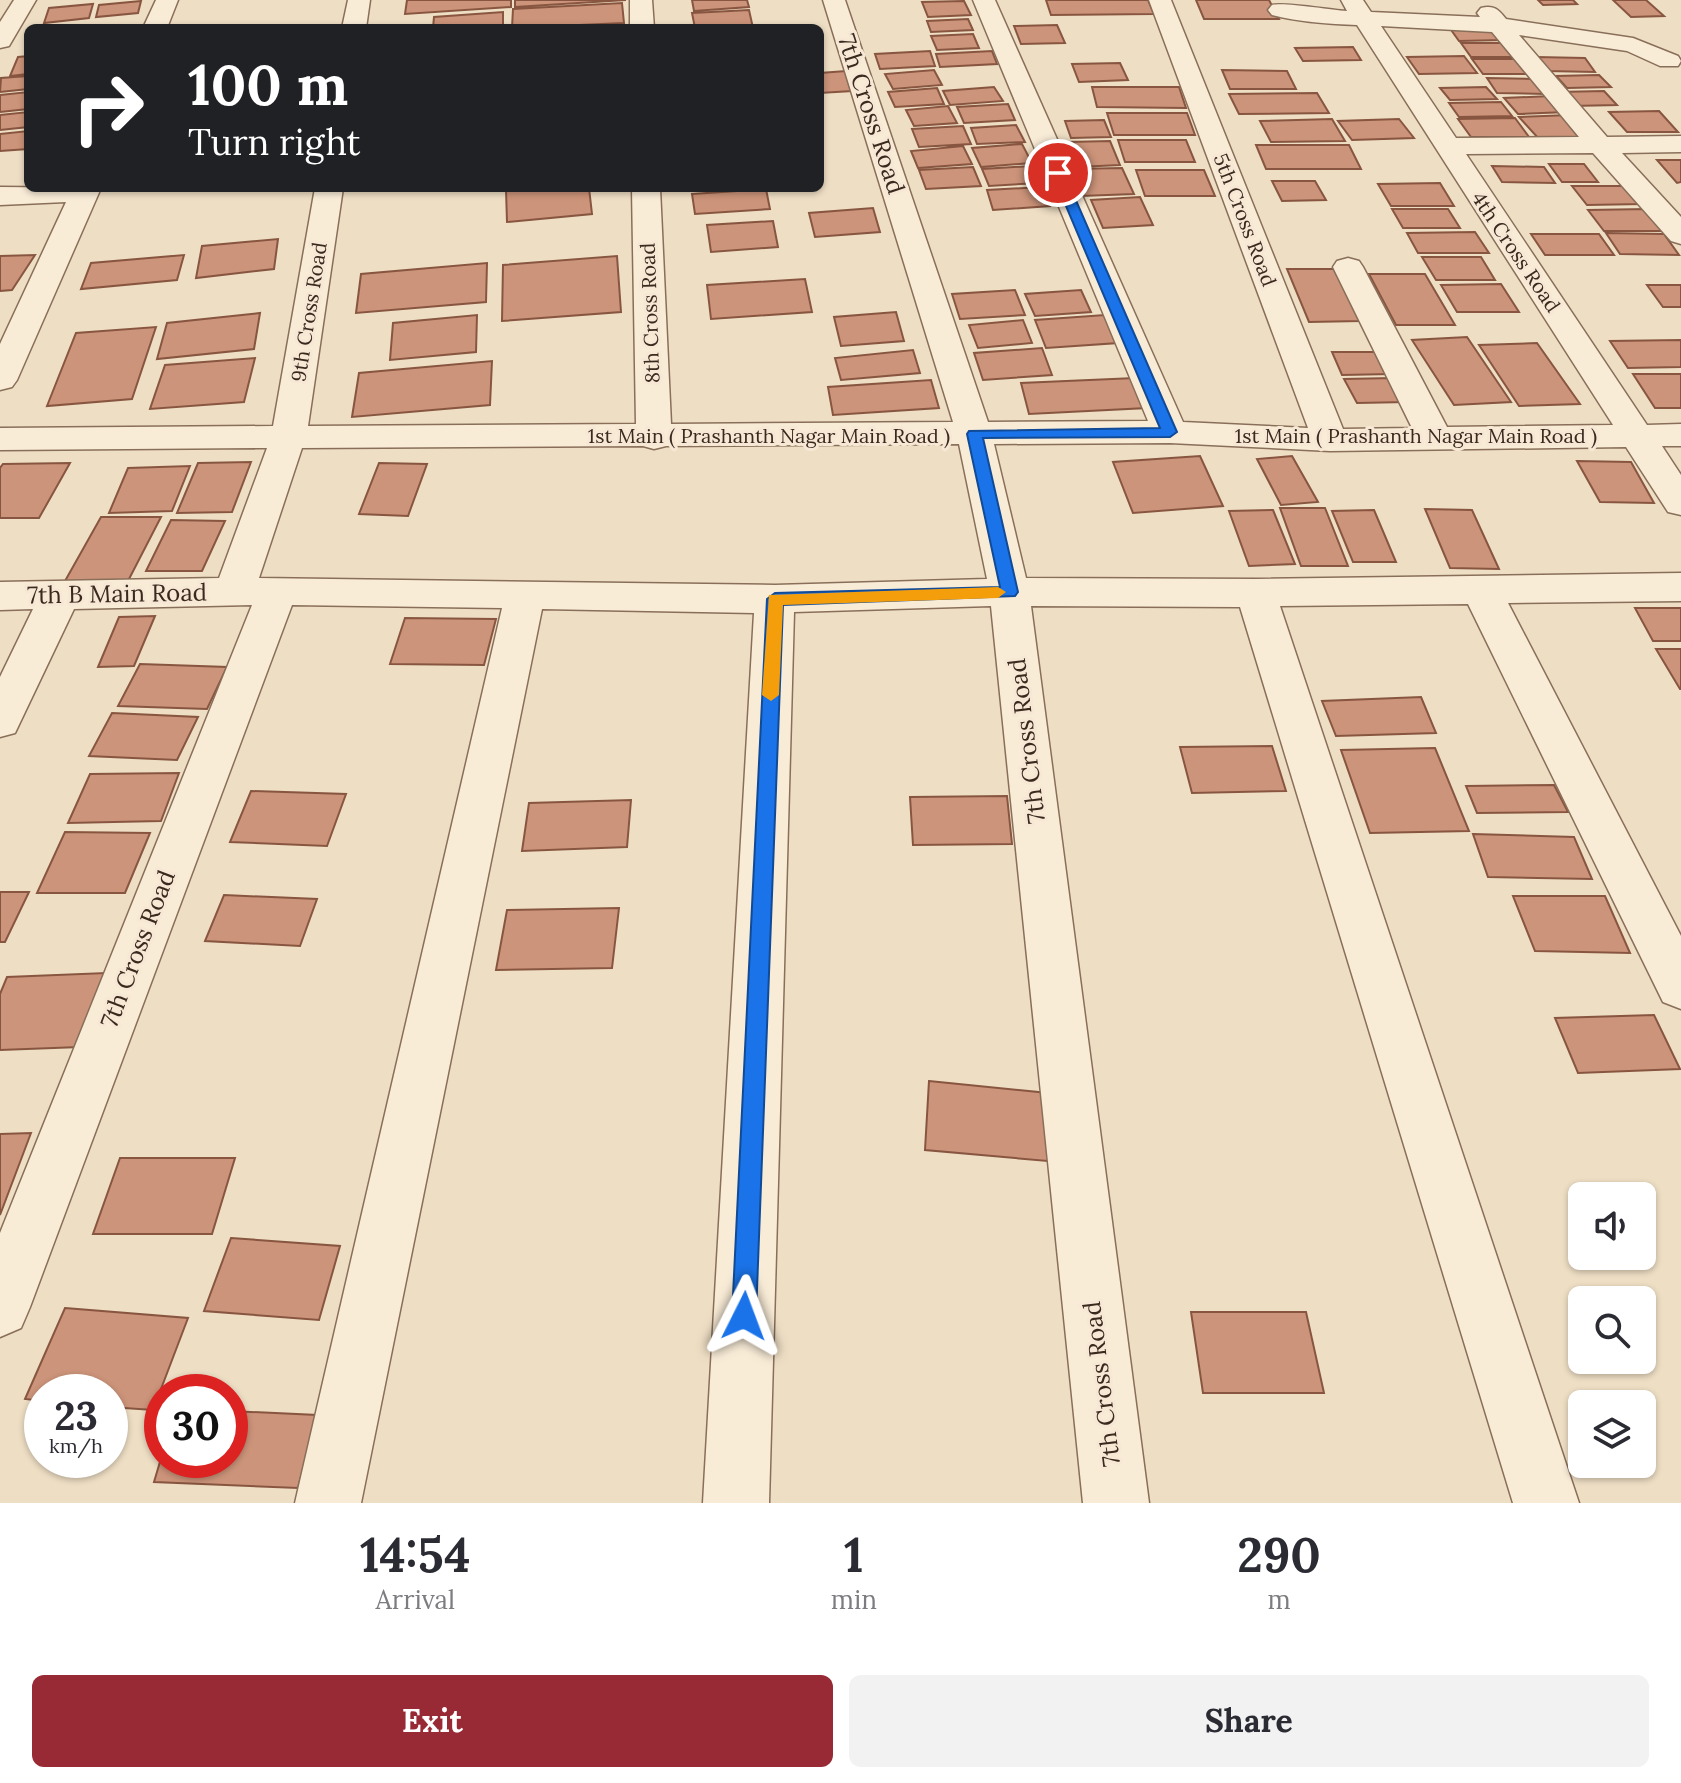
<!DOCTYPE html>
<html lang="en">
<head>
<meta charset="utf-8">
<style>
	:root { --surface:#fff; --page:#f2f2f3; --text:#2b2b33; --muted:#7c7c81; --accent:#982a35 }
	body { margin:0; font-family:Lora,serif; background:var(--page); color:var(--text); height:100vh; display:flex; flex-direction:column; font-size:30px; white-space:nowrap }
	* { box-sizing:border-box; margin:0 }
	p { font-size:26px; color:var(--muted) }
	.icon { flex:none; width:44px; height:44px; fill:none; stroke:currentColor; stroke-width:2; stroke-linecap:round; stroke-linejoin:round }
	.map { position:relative; height:1503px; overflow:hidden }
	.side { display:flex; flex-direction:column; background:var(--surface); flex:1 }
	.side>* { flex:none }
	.banner { position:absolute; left:24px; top:24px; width:800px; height:168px; border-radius:12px; box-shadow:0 2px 6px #0004; background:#202124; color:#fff; overflow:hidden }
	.tools { position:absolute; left:1568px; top:1182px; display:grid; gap:16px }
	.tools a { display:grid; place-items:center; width:88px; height:88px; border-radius:12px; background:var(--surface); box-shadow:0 2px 6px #0004; font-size:40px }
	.speed { position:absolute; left:24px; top:1374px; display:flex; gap:16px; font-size:40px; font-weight:700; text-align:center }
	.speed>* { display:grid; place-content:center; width:104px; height:104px; border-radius:50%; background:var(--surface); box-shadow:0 2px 6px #0004; line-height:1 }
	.speed small { font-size:20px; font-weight:400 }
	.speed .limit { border:12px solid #d22; background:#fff; color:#111 }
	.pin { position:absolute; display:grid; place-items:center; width:68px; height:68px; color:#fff; margin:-34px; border:4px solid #fff; border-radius:50%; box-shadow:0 2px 8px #0007 }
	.me { position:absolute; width:88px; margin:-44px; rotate:3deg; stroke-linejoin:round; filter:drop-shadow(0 0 6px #0008) }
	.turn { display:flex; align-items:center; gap:28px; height:168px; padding:0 32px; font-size:36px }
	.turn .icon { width:104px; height:104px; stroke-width:2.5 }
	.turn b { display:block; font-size:56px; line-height:68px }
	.eta { display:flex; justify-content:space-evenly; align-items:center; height:136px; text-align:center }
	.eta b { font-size:48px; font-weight:700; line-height:56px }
	.action { display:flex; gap:16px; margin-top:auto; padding:16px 32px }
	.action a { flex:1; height:92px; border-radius:12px; background:var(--accent); color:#fff; font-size:32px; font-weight:700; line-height:92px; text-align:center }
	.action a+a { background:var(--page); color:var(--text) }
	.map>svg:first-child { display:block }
	.building { fill:#cc947a; stroke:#885640; stroke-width:2 }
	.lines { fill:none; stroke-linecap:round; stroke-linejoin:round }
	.minor-casing { stroke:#896f5a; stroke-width:3 }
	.minor { fill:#f9ecd7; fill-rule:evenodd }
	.route { fill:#1a73e8; stroke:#114b97; stroke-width:2 }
	.slow { fill:#f59e0b }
	.labels { text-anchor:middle; stroke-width:6; stroke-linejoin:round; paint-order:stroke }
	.far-street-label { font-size:20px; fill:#39291e; stroke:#f6e8d4 }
	.street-label { font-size:24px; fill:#39291e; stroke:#f6e8d4 }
</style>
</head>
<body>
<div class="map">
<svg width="1681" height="1503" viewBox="0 0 1681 1503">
	<rect width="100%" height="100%" fill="#eedec4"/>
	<path class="building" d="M407 0H511V7L405 14Z
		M515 0H626L515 7Z
		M692 0H747L749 7 694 11Z
		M1046 0H1148L1154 14 1051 15Z
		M1196 0H1269L1279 19H1204Z
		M1538 0H1573L1577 4 1543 5Z
		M1613 0H1646L1664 16 1631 17Z
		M141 1 138 13 96 17 99 5Z
		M964 1 971 15 928 17 922 2Z
		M622 3 624 23 512 28 513 9Z
		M93 4 89 18 44 23 49 8Z
		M749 10 753 28H695L692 13Z
		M503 12V28H433L434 17Z
		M968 19 973 30 931 32 927 21Z
		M1057 25 1065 43 1021 44 1014 26Z
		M1449 27H1486L1502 40 1459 41Z
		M973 34 979 48 937 50 931 36Z
		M1461 43H1510L1522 57H1471Z
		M1353 47 1361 60 1303 61 1295 48Z
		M930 51 935 66 880 69 875 54Z
		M992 51 997 64 940 67 936 54Z
		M28 56V74L10 76 18 57Z
		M1464 56 1477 73 1419 74 1407 57Z
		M1536 57 1585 58 1595 72 1546 71Z
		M1472 59H1525L1537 74H1483Z
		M1120 63 1128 80 1079 82 1072 64Z
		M934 70 942 85 893 89 885 74Z
		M1222 70 1287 71 1296 89H1230Z
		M846 71 852 91 820 93V73Z
		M1599 75 1611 87 1567 88 1556 76Z
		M28 76V89L0 92 1 78Z
		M1487 78 1533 79 1545 94 1497 93Z
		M994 87 1003 101 950 105 943 91Z
		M1092 87H1179L1186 108 1097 107Z
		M1486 87 1497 99 1450 100 1440 88Z
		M937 88 944 104 895 107 888 92Z
		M1604 91 1617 105 1571 106 1558 92Z
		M28 92V109L0 112V95Z
		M1317 93 1329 113 1239 114 1229 94Z
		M1551 96 1566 112 1518 114 1504 98Z
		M1501 102 1512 116 1459 117 1449 103Z
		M1008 104 1015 120 964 123 957 107Z
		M948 106 957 123 914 126 906 110Z
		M1659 111 1678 132H1627L1609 112Z
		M28 112V127L0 130V115Z
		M1107 113H1187L1195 135H1114Z
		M1570 115 1592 137 1539 139 1519 117Z
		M1515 118 1529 137H1471L1458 119Z
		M1332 119 1345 141 1271 142 1260 121Z
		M1399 119 1414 138 1352 140 1338 121Z
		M1104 120 1111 137 1071 138 1065 121Z
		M1016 125 1025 142 977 144 971 128Z
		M963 126 971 144 919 147 912 129Z
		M28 131V149L0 151V134Z
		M1118 140H1186L1195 162H1125Z
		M1110 141 1120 165 1077 167 1068 142Z
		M1022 144 1032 163 981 167 972 148Z
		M1256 145H1349L1361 169H1266Z
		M963 146 972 164 918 168 911 151Z
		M1657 160H1681V182L1677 183Z
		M1549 164H1584L1598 182H1562Z
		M1031 166 1038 183 989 186 982 169Z
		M1492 166 1544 167 1555 183 1502 182Z
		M973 167 981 186 926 189 919 170Z
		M1122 168 1134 194 1081 196 1071 169Z
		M1136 170H1204L1215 196H1145Z
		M1272 181H1315L1326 200 1282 201Z
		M1440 183 1454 206H1391L1378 184Z
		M1572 186H1626L1642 204 1587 205Z
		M1042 187 1050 206 993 210 987 190Z
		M531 188H589L592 214 507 222 506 190Z
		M766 189 770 209 695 214 692 194Z
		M1140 197 1153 225 1103 228 1091 200Z
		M873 208 880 232 815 237 809 213Z
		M1392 209H1448L1460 228H1403Z
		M1648 209 1665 231H1604L1588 210Z
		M773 221 778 247 711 252 707 225Z
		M1475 232 1489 253H1418L1407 233Z
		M1606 233 1664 234 1679 255 1620 254Z
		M1531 234H1599L1614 255H1545Z
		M278 239 274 269 196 278 202 246Z
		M35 255 12 290 0 291V256Z
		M184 255 177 280 81 289 91 263Z
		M617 256 621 312 502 321 503 265Z
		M1422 257H1481L1495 280H1436Z
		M487 263 486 302 356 313 361 274Z
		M1287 269H1336L1360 321 1309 322Z
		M1369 274H1425L1455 325H1396Z
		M805 279 812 312 711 319 707 285Z
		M1501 284 1519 312H1457L1441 285Z
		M1647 285H1681V307H1663Z
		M1015 290 1025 315 960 319 952 294Z
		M1081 290 1091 312 1035 316 1025 294Z
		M896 312 904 341 841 346 834 317Z
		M260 313 254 349 157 359 167 323Z
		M477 315 476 352 390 360 393 323Z
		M1105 315 1118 343 1046 348 1035 320Z
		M1023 320 1032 343 978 348 969 325Z
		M156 327 132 399 47 406 76 333Z
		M1467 337 1511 402 1454 405 1412 340Z
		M1681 340V367L1628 368 1610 341Z
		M1537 343 1580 404 1519 406 1479 345Z
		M1042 348 1052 375 983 380 974 353Z
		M913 350 920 373 841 380 835 358Z
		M1332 352H1379L1391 374 1342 375Z
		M255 358 244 402 150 409 165 365Z
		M492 361 490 405 352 417 359 373Z
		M1633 374H1681V408H1655Z
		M1135 378 1147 408 1029 414 1021 383Z
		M1394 378 1407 402 1357 403 1344 379Z
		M931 380 939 408 833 415 828 387Z
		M1200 456 1223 506 1133 513 1113 462Z
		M1292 456 1318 502 1281 505 1257 459Z
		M1577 461 1631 462 1654 503 1600 502Z
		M251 462 232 512 177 513 198 463Z
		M70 463 39 518H0V468L3 464Z
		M379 463 427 464 408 516 359 514Z
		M190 466 172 511 109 513 128 468Z
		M1280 508H1325L1348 566H1301Z
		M1425 509 1472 510 1499 569 1450 568Z
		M1273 510 1295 564 1249 566 1229 511Z
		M1374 510 1396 562H1353L1332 511Z
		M101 517H161L128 581H65Z
		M171 520 225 521 202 571H146Z
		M1635 608H1681V641H1653Z
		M155 616 134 666 98 667 119 617Z
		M405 618 496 619 484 665 390 664Z
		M1656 649H1681V689H1680Z
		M140 664 227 667 207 709 118 706Z
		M1421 697 1436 733 1336 736 1322 701Z
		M112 713 198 717 177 760 89 756Z
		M1272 746 1286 791 1192 793 1180 747Z
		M1435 748 1469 831 1370 833 1341 750Z
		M179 773 161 821 68 823 90 774Z
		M1554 785 1568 812 1477 813 1466 786Z
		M251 791 346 794 327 846 230 842Z
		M1007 796 1012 844 913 845 910 797Z
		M631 800 627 847 522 851 529 803Z
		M65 832 150 833 125 893H37Z
		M1473 834 1574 837 1592 879 1488 877Z
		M0 892H29L5 942H0Z
		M224 895 317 899 300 946 205 941Z
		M1513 896H1605L1630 953 1535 951Z
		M619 908 612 968 496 970 507 910Z
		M106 973 80 1047 0 1050V994L7 977Z
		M1654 1015 1680 1069 1578 1073 1555 1018Z
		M929 1081 1058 1094 1059 1162 925 1150Z
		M31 1133 0 1215V1134Z
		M120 1158H235L212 1234H93Z
		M231 1238 340 1246 319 1320 204 1311Z
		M65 1308 188 1318 153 1410 110 1407V1392H42V1401L25 1399Z
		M1191 1312H1306L1324 1393H1203Z
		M230 1411 317 1415 298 1488 154 1482 162 1455V1460H230Z"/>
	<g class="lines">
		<defs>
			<path id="minor" d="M14 0H36L9 46 0 48V22Z
				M156 0H178L167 28H143Z
				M348 0H370L366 28H342Z
				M630 0H652L654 28H630Z
				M823 0H845L988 422 1148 421 973 0H995L1183 422 1308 428 1149 0H1171L1343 429 1412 428 1333 267 1337 261 1348 258 1359 261 1363 267 1447 427 1613 425 1357 25C1328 24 1300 22 1272 15L1268 10 1272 5C1285 2 1329 10 1347 11L1341 0H1363L1371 12 1480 17 1477 13 1481 8C1494 5 1498 9 1506 19L1633 38 1678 56 1681 61 1678 66H1660L1627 51 1519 35 1607 137 1681 136V152L1622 153 1681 217V244L1671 241 1593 153 1466 154 1647 425 1681 424V446H1662L1681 475V515L1668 512 1626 447 1330 451 1170 443 994 444 1026 578 1256 579 1681 573V601L1508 603 1681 936V1009L1663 1002 1468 604 1280 606 1579 1503H1513L1240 607 1031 606 1149 1503H1083L991 606 794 612 769 1503H703L754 613 542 609 361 1503H295L502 608 292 605 30 1307 21 1328 0 1337V1233L252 605 74 609 15 733 0 737V677L33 609 0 610V582L219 578 267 448 0 450V428L273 426 315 188H343L308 426 636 424 632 188H660L671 424 953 422ZM1381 26 1492 32 1579 137 1456 138ZM959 444 987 579 775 585 259 578 302 448 643 446 654 449 666 446Z
				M0 187 101 188 17 380 12 387 0 390V344L66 202 0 205Z"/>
		</defs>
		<use href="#minor" class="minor-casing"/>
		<use href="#minor" class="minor"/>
	</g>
	<path class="route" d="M1058 170 1064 173 1177 432 1170 437 983 438 1018 592 1015 596 783 605 756 1316 753 1325 744 1328 735 1325 732 1316 767 599 775 593 1000 587 967 434 969 431 1160 428 1052 173Z"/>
	<path class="slow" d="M998 587 1006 592 998 598 783 605 779 695 771 701 762 695 769 595Z"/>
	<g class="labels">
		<g class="far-street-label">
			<text transform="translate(1245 220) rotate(69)" y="7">5th Cross Road</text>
			<text transform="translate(1516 252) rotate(56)" y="7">4th Cross Road</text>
			<text transform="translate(309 312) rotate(-81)" y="7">9th Cross Road</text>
			<text transform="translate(650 313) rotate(-92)" y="7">8th Cross Road</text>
			<text x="769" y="443">1st Main ( Prashanth Nagar Main Road )</text>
			<text x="1416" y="443">1st Main ( Prashanth Nagar Main Road )</text>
		</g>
		<g class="street-label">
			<text transform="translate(871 114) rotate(72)" y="8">7th Cross Road</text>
			<text transform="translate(117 594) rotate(-1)" y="8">7th B Main Road</text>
			<text transform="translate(1027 741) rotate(-97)" y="8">7th Cross Road</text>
			<text transform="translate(138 949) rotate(-69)" y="8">7th Cross Road</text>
			<text transform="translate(1102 1384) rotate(-97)" y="8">7th Cross Road</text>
		</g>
	</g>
</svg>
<div class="tools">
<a><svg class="icon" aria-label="sound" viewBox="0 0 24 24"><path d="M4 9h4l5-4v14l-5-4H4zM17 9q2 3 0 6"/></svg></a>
<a><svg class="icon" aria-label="search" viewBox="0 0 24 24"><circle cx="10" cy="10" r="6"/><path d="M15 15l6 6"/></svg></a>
<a><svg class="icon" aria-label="layers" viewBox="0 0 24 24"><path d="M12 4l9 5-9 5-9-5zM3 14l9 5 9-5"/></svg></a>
</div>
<div class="speed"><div>23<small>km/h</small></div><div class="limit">30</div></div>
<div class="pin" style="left:1058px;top:173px;background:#d93025"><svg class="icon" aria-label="arrive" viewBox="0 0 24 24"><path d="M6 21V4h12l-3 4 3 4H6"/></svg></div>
<svg class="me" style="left:744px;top:1316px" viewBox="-20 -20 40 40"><path d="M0-17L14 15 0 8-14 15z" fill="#1a73e8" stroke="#fff" stroke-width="4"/></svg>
<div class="banner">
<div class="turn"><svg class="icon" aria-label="right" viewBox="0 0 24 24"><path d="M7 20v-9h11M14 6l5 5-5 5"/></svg><div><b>100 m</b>Turn right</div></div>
</div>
</div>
<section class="side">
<div class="eta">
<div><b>14:54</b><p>Arrival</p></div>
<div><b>1</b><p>min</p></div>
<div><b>290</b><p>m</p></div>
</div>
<div class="action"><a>Exit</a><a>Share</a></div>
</section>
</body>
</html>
